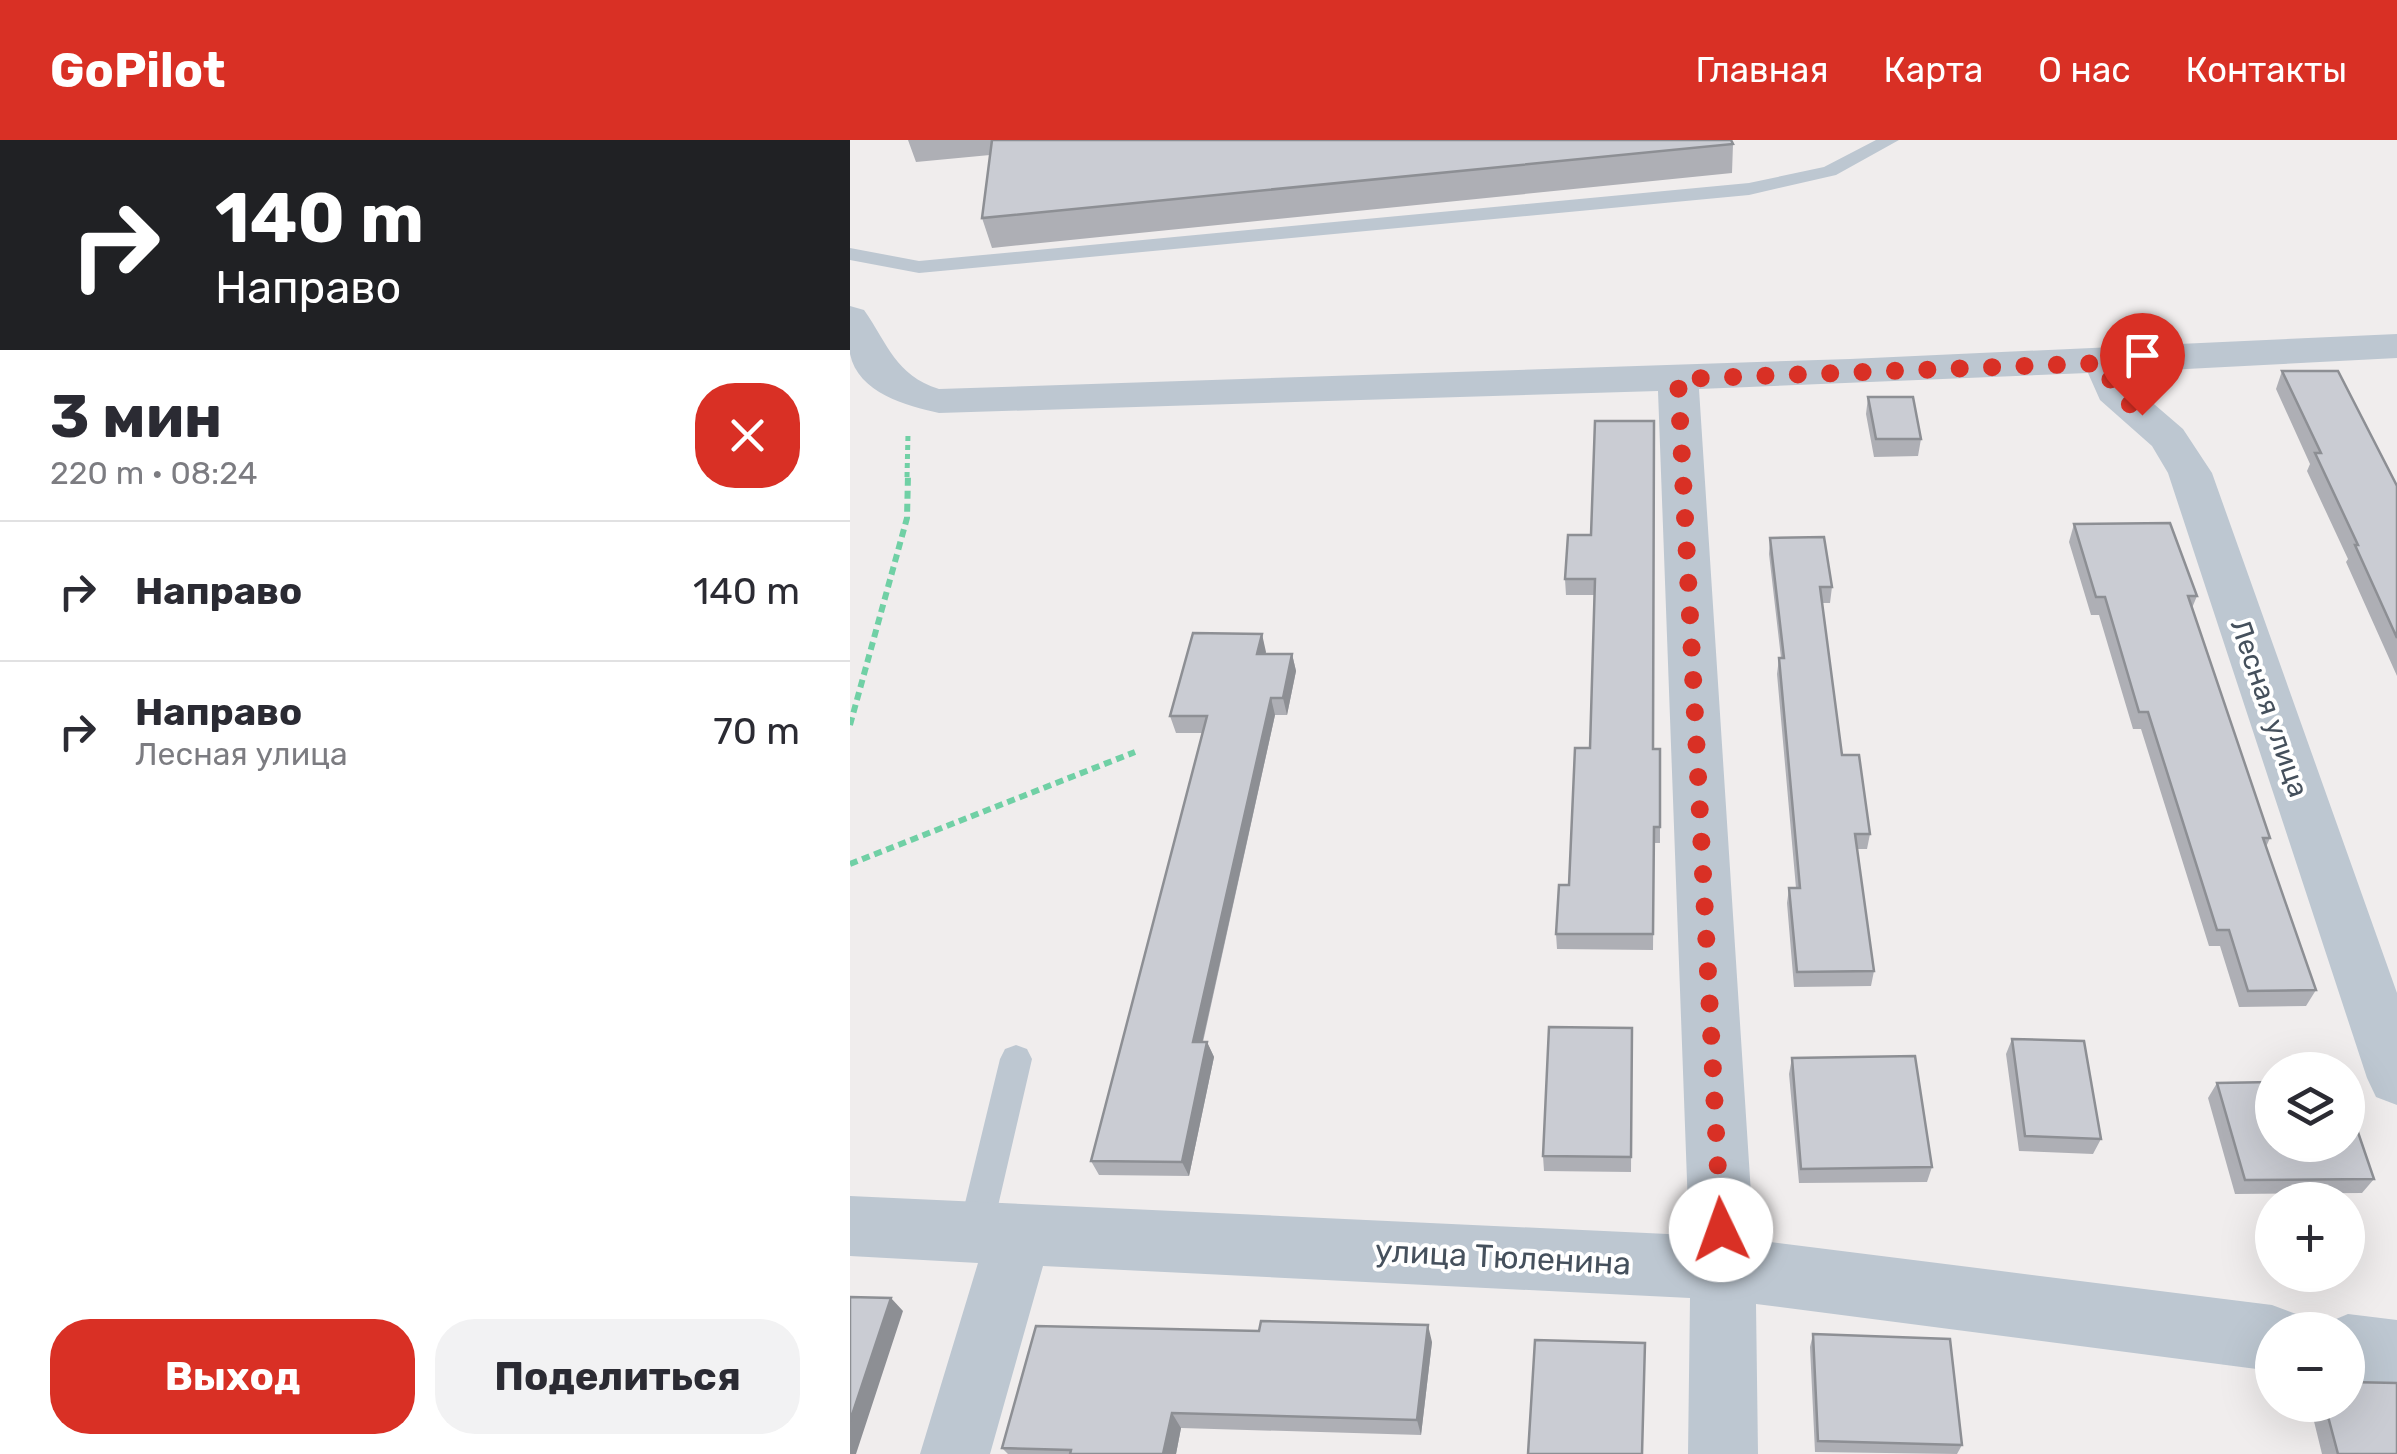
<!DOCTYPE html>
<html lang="ru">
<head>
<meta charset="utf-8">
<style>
	:root { --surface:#fff; --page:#f2f2f3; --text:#2b2b33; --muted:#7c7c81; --line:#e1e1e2; --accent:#d93025 }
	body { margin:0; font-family:Rubik,sans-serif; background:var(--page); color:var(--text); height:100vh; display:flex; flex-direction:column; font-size:38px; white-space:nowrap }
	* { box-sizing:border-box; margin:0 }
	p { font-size:32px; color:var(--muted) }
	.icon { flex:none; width:55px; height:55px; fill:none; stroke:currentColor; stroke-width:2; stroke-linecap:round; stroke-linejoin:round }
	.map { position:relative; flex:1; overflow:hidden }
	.details { display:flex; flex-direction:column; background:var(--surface); width:850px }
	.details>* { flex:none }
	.banner { background:#202124; color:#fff; overflow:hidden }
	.tools { position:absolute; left:1405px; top:912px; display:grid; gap:20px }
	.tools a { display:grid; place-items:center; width:110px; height:110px; border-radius:50%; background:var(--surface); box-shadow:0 10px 40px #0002; font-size:50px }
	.pin { position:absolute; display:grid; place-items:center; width:85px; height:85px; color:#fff; margin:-102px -42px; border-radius:50% 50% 50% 0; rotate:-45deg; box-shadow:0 0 10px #0007 }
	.pin .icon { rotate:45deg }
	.me { position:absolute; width:110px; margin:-55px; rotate:357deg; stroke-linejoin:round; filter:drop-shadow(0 0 8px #0008) }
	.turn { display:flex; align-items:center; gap:35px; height:210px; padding:0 50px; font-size:45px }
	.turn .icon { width:130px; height:130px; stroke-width:2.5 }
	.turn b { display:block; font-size:70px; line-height:85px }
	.round { display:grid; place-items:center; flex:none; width:105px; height:105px; border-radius:40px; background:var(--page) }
	.summary { display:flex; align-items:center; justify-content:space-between; height:170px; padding:0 50px }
	h1 { font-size:60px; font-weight:700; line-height:75px }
	.action { display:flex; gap:20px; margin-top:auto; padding:20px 50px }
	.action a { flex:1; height:115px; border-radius:40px; background:var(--accent); color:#fff; font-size:40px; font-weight:700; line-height:115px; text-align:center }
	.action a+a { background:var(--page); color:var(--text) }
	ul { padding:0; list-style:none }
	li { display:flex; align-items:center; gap:30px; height:140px; padding:0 50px; border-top:2px solid var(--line) }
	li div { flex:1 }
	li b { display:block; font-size:38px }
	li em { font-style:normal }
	header { display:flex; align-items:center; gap:60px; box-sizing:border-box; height:140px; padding:0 50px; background:var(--accent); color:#fff }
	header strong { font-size:48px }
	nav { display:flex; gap:55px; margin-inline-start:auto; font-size:35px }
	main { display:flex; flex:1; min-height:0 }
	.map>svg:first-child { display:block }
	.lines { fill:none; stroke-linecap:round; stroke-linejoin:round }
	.path-far1 { stroke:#70d0a5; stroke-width:5; stroke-dasharray:5 4; stroke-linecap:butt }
	.path { stroke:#70d0a5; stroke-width:6; stroke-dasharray:8 5; stroke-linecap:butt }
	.lane { fill:#bdc7d1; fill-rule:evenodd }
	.street { fill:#bdc7d1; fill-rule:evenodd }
	.wall { fill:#aeafb5 }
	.shaded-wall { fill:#8d8f94 }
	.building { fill:#caccd3; stroke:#8d8f94; stroke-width:2.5 }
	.route { stroke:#d93025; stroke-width:18; stroke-dasharray:0 32.4 }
	.labels { text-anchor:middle; stroke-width:8; stroke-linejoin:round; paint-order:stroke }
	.street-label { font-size:28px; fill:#45505c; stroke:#fff }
	.near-street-label { font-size:32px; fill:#45505c; stroke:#fff }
</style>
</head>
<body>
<header>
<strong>GoPilot</strong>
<nav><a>Главная</a><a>Карта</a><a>О нас</a><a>Контакты</a></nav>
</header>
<main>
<section class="details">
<div class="banner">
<div class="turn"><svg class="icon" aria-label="right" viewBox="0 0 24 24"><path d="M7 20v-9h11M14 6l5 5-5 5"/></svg><div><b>140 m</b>Направо</div></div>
</div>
<div class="summary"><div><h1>3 мин</h1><p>220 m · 08:24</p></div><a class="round" style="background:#d93025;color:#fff"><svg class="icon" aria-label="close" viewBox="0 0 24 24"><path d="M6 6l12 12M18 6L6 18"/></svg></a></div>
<ul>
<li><svg class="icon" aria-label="right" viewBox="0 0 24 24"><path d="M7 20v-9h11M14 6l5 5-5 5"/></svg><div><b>Направо</b></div><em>140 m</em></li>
<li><svg class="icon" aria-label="right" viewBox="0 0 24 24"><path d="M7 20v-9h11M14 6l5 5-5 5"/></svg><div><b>Направо</b><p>Лесная улица</p></div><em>70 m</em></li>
</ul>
<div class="action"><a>Выход</a><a>Поделиться</a></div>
</section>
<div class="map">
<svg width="1547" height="1314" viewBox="0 0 1547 1314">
	<rect width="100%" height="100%" fill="#f0eded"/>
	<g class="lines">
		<path class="path-far1" d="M57 337 58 294"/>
		<path class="path" d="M0 585 57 378 58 335
			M0 724 285 612"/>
		<path class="lane" d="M1026 0H1049L986 35 899 55 69 133 0 120V108L69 121 899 43 974 27Z
			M166 905 177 909 182 919 142 1092 137 1103 125 1108 113 1103 108 1092 150 919 155 909Z"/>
		<path class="street" d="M0 166 14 170C38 204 45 235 89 249L1000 219 1547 194V218L1278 232 1283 246 1333 289 1362 333 1547 853V965L1526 957 1517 938 1318 333 1302 306 1250 260 1238 233 849 249 904 1100 1422 1165 1446 1174 1453 1190H1422V1231L906 1164 908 1314H838L840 1158 193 1126 140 1314H70L128 1123 0 1116V1056L839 1095 808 251 89 273C57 266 8 253 0 214 0 200 0 181 0 166Z
			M1498 1174 1547 1180V1248L1498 1242V1190H1472L1474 1184Z"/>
	</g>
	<path class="wall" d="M58 0H881L883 4 882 33 142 108 132 78 140 15 66 22Z
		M1432 231 1547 346V536L1496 422 1498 419 1457 331 1460 324 1426 249Z
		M1018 257 1071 299 1068 316 1024 317 1016 274Z
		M1224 384 1347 456 1342 468 1420 698 1416 707 1466 850 1456 866 1389 867 1370 806H1359L1291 589H1283L1249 475H1241L1219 402Z
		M741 395 803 609 810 687V703H804L803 810 707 809 706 794 719 745 740 608 744 455H716L715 439Z
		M920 398 982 447 980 463H972L992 615 1020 694 1017 709H1007L1024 831 1021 846 944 847 937 763 939 748H946L927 534 929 518H931L919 414Z
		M412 494 415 514H442L446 531 437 575H425L353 902H357L364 917 339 1036 249 1035 241 1021 352 593H326L320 576Z
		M782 888 781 1032 694 1031 693 1016Z
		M1162 899 1251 999 1243 1014 1169 1011 1156 914Z
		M942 918 1082 1027 1077 1042 949 1043 939 934Z
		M1367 943 1524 1039 1512 1053 1385 1054 1358 958Z
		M963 1194 1112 1305 1107 1314 965 1312 960 1207Z
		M582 1202 571 1295 331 1288 326 1314H158L152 1308Z
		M1460 1265H1498L1547 1314H1472Z"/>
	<path class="shaded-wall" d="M412 494 416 512 411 531 407 514Z
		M442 514 446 531 437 575 433 558Z
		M421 558 425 575 349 917 343 902Z
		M357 902 364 917 339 1036 332 1022Z
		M41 1158 53 1171 6 1314H0V1281Z
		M578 1185 582 1202 571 1295 567 1280Z
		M322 1273 331 1288 326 1314H313Z"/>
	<path class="building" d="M142 0H881L883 4 132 78Z
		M1432 231H1488L1547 346V498L1505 405H1508L1465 313H1471Z
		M1018 257H1063L1071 299H1026Z
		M745 281H804L803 609H810V687H804L803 794H706L709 745H719L725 608H740L745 439H715L718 395H741Z
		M1320 383 1347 456H1338L1420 698H1413L1466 850 1398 851 1379 790H1367L1298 572H1289L1255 457H1246L1224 384Z
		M974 397 982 447H970L992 615H1009L1020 694H1005L1024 831 947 832 939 748H950L929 518H934L920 398Z
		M343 493 412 494 407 514H442L433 558H421L343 902H357L332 1022 241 1021 357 576H320Z
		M699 887 782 888 781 1017 693 1016Z
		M1162 899 1234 901 1251 999 1175 996Z
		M1065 916 1082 1027 951 1029 942 918Z
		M1422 942V1005H1498V963L1524 1039 1395 1040 1367 943Z
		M0 1157 41 1158 0 1281Z
		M411 1181 578 1185 567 1280 322 1273 313 1314H220L221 1310 152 1308 186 1186 409 1191Z
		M963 1194 1100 1199 1112 1305 968 1301Z
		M685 1200 795 1203 792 1314H678Z
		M1498 1242 1547 1243V1314H1488L1475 1265H1498Z"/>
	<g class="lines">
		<path class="route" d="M871 1090 828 239 1254 223 1265 251 1292 275"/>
	</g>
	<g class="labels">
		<g class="street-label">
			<text transform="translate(1420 568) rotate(71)" y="10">Лесная улица</text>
		</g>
		<g class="near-street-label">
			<text transform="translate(653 1117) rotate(3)" y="11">улица Тюленина</text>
		</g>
	</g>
</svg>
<div class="tools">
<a><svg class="icon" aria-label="layers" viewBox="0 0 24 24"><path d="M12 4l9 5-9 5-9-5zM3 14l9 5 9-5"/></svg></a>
<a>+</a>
<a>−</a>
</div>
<div class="pin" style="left:1292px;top:275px;background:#d93025"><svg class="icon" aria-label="arrive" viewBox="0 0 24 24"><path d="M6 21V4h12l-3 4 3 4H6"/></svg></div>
<svg class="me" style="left:871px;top:1090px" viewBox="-20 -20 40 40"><circle r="19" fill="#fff"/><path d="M0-13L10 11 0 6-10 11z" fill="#d93025"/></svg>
</div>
</main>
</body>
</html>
